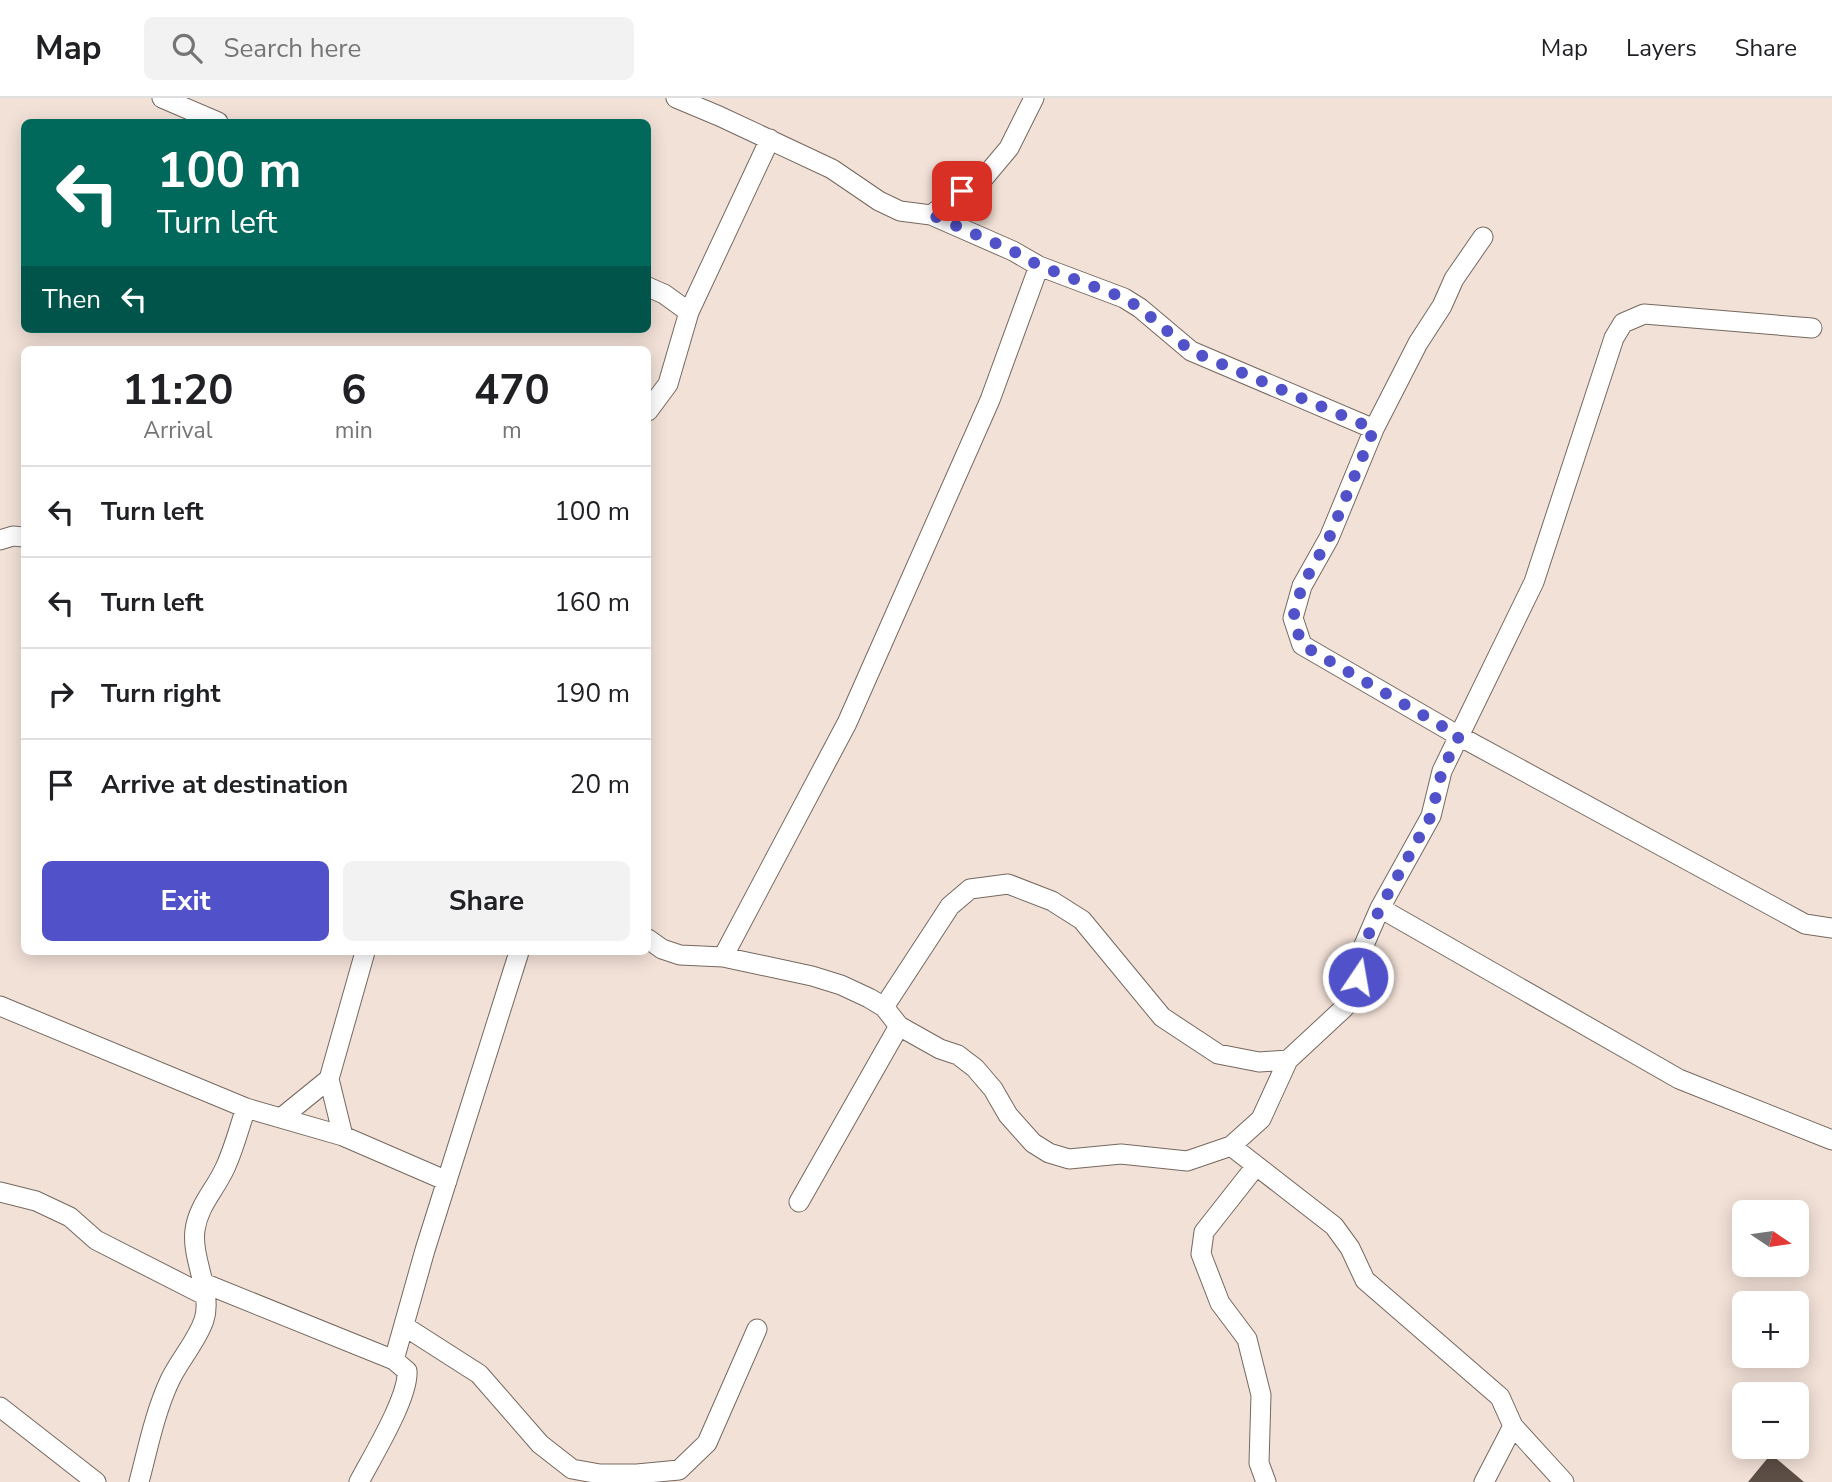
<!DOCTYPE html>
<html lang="en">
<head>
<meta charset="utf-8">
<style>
	:root { --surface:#fff; --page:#f2f2f2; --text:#202124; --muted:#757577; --line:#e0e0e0; --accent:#5152c9 }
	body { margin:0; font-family:"Nunito Sans",sans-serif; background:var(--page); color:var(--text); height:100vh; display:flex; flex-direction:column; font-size:26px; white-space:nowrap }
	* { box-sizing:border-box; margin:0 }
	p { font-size:23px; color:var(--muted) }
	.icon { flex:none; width:38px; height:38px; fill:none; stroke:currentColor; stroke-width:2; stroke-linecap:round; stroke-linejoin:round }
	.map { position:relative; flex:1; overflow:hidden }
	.sheet { position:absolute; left:21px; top:248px; width:630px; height:609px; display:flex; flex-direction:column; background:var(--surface); border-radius:10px; box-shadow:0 4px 18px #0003 }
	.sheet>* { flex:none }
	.top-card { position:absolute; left:21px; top:21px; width:630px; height:214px; border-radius:10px; box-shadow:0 4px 18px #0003; background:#00695c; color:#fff; overflow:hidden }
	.needle { width:46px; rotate:103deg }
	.tools { position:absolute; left:1732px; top:1102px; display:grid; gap:14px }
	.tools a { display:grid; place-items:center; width:77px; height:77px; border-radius:10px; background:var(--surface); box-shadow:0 4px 18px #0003; font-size:35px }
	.pin { position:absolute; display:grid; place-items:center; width:60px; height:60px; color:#fff; margin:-30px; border-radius:14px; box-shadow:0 4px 10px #0006 }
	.me { position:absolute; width:77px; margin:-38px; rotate:12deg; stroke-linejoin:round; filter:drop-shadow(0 0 5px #0008) }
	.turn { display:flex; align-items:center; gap:24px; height:147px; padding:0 21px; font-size:32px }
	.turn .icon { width:91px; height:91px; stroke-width:2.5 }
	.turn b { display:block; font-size:49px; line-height:60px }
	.then { display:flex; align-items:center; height:66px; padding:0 21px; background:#0003; gap:14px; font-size:26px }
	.eta { display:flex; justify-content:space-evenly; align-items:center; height:119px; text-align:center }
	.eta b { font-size:42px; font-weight:700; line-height:49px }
	.button { display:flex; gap:14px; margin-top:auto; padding:14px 21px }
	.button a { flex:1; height:80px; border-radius:10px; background:var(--accent); color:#fff; font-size:28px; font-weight:700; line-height:80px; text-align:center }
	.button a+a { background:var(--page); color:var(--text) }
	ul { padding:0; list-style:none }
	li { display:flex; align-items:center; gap:21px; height:91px; padding:0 21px; border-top:2px solid var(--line) }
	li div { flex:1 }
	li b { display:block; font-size:26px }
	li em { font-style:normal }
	header { display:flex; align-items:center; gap:42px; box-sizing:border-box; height:98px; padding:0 35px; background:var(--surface); border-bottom:2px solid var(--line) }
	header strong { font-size:33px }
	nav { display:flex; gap:38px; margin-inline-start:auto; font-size:24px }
	.search { width:490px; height:63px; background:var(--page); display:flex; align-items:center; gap:18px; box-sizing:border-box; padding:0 24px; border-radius:10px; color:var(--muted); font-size:26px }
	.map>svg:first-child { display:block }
	.building { fill:#5d4f46 }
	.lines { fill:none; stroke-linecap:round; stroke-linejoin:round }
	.street-casing { stroke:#76685f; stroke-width:21 }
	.street { stroke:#fff; stroke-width:19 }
	.route { stroke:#5152c9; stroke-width:12; stroke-dasharray:0 21.6 }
</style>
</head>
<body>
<header>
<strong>Map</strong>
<div class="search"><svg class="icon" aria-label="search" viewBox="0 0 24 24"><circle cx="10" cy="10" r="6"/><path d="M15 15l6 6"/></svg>Search here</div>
<nav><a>Map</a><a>Layers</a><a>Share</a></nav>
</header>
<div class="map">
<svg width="1832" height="1384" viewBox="0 0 1832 1384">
	<rect width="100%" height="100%" fill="#f2e1d7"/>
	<path class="building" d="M1771 1356 1804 1384H1748Z"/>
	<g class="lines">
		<defs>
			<path id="street" d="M162 0 218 24
				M676 0 719 18 832 71 879 103 900 113 931 117 1013 153 1039 168 1124 200 1140 210 1191 253 1374 331
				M931 117 962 93 983 81 1009 50 1034 0
				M1483 139 1454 181 1442 208 1418 245 1374 331 1329 440 1302 488 1293 520 1302 547 1459 638 1805 826 1832 830
				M648 189 664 196 689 214
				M648 313 668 286 689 214 770 41
				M0 442 13 438 24 439
				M1380 810 1679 981 1832 1042
				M648 841 662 851 680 857 723 859 812 878 841 887 869 900 884 909 899 928 940 951 958 957 975 970 993 991 1008 1017 1033 1045 1049 1055 1069 1061 1121 1056 1187 1063 1231 1048 1261 1021 1288 962 1344 910 1358 879 1364 847 1380 810 1431 718 1442 673 1534 484 1614 240 1623 225 1644 216 1812 230
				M723 859 847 625 990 302 1039 168
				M0 908 246 1010 343 1038 447 1083
				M884 909 950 808 970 791 1008 786 1052 803 1082 822 1162 919 1218 956 1259 964 1288 962
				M281 1020 329 981
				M343 1038 329 981 365 854
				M1231 1048 1334 1128 1350 1150 1365 1182 1500 1299 1513 1328 1564 1384
				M1256 1068 1204 1134 1201 1156 1220 1205 1247 1241 1261 1297 1259 1365 1266 1384
				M0 1094 36 1103 70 1119 96 1142 206 1198
				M799 1104 899 928
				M201 1184 394 1262 407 1273C409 1299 372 1359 359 1384
				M404 1228 479 1276 540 1346 572 1371 600 1376H637L679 1372 707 1345 757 1231
				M394 1262 425 1152 519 854
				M0 1309 96 1384
				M139 1384C148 1350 155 1314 170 1282 180 1261 197 1243 204 1222 213 1195 191 1161 195 1132 198 1108 215 1092 225 1070 234 1051 239 1030 246 1010
				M1484 1384 1513 1328"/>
		</defs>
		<use href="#street" class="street-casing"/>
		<use href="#street" class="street"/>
	</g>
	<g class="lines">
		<path class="route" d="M962 93 932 117 1013 153 1040 168 1124 200 1140 210 1191 253 1374 331 1329 440 1302 488 1293 520 1302 547 1459 638 1442 673 1431 718 1380 810 1364 847 1358 879"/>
	</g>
</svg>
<div class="tools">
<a><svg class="needle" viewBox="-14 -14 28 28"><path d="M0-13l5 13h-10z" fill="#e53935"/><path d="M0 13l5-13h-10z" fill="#757577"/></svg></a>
<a>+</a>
<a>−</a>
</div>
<div class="pin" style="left:962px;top:93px;background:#d93025"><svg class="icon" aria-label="arrive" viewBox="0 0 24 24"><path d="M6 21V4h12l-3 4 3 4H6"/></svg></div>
<svg class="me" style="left:1358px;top:879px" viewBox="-20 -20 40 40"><circle r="17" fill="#5152c9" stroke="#fff" stroke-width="3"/><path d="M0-11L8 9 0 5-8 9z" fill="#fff"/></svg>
<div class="top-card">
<div class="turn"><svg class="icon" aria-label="left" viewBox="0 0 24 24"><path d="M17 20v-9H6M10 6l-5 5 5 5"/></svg><div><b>100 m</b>Turn left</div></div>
<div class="then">Then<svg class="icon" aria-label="left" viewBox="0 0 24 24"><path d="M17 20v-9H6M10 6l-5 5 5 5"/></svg></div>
</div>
<section class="sheet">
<div class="eta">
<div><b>11:20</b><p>Arrival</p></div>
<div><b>6</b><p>min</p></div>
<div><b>470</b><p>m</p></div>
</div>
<ul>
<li><svg class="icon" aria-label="left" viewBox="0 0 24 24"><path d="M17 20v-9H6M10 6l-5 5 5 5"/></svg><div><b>Turn left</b></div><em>100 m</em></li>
<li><svg class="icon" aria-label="left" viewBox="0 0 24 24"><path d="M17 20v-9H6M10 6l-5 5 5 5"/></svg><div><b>Turn left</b></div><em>160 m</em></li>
<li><svg class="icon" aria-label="right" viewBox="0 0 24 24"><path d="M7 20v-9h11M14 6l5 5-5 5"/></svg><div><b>Turn right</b></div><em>190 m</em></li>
<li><svg class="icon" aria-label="arrive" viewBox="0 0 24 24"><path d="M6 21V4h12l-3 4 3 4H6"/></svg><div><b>Arrive at destination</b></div><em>20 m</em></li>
</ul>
<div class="button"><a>Exit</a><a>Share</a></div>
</section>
</div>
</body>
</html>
